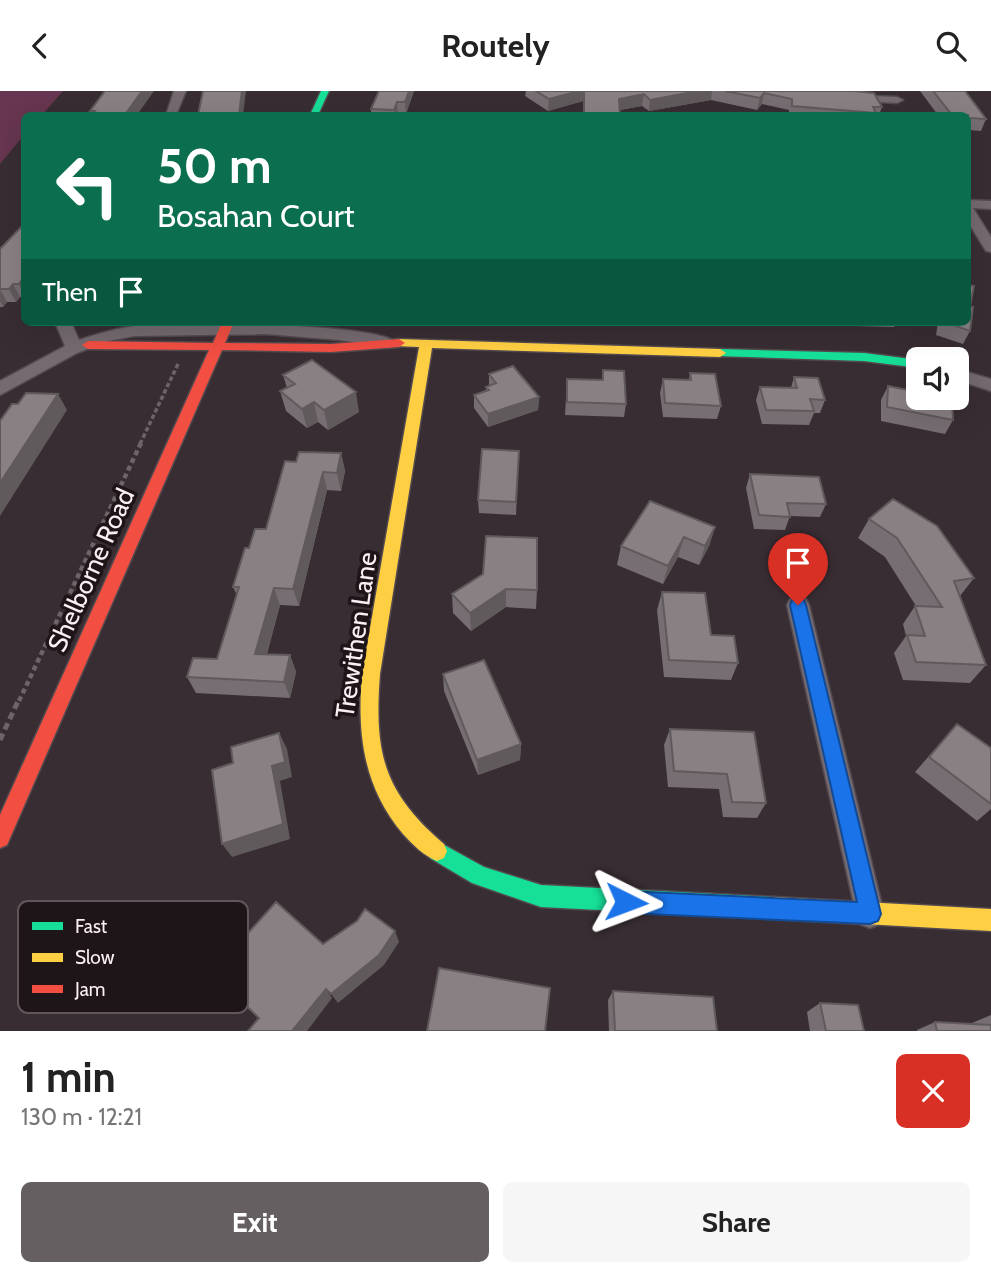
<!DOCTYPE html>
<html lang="en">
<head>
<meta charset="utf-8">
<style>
	:root { --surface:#fff; --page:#f6f6f6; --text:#222; --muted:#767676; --accent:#655f62 }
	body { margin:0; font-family:Cabin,sans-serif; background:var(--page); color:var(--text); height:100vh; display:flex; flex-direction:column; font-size:26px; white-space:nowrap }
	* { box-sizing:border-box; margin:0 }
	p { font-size:23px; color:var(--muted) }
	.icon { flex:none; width:38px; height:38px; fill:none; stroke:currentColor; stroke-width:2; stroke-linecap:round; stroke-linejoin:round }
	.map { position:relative; height:940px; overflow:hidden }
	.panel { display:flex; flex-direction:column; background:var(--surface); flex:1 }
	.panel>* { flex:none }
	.hud { position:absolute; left:21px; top:21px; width:950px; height:214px; border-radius:10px; box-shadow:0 7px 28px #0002; background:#0b6e4f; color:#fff; overflow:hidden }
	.tools { position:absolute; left:906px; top:256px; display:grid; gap:14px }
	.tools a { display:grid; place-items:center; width:63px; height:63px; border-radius:10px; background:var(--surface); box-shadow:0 7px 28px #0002; font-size:35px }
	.pin { position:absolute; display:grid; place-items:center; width:60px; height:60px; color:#fff; margin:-72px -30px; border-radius:50% 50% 50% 0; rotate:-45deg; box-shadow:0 0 7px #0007 }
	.pin .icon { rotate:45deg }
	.me { position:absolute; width:77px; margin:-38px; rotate:93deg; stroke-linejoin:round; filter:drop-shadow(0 0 5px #0008) }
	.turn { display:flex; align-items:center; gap:24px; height:147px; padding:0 21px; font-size:32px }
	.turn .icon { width:91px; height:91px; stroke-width:2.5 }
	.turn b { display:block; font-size:49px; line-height:60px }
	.then { display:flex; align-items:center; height:66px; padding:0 21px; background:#0003; gap:14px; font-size:26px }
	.round { display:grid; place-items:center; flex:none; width:74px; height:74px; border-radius:10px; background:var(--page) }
	.summary { display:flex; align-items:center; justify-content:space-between; height:119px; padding:0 21px }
	h1 { font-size:42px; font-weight:700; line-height:52px }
	.primary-button { display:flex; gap:14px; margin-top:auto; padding:14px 21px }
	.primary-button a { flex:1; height:80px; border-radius:10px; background:var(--accent); color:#fff; font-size:28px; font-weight:700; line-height:80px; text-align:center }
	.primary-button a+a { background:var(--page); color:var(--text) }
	header { display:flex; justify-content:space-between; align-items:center; height:91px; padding:0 21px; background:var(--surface); font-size:32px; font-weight:700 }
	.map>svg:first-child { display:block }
	.green { fill:#673650 }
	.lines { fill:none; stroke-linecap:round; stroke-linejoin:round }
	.street-casing { stroke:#534a4f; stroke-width:3 }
	.fast-casing { stroke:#534a4f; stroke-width:3 }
	.slow-casing { stroke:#534a4f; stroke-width:3 }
	.jam-casing { stroke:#534a4f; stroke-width:3 }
	.path-far2 { stroke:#6c6468; stroke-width:3.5; stroke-dasharray:4.5 2.5; stroke-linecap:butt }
	.path-far1 { stroke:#6c6468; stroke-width:4.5; stroke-dasharray:5 3.5; stroke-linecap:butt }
	.path { stroke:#6c6468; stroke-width:5; stroke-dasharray:7 4.5; stroke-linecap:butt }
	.street { fill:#746a6f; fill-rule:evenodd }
	.fast { fill:#16e098; fill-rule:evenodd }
	.slow { fill:#ffcf43; fill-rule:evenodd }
	.jam { fill:#f24e42; fill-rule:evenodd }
	.wall { fill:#766e72 }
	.shaded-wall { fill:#605a5c }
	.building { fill:#898084; stroke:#605a5c; stroke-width:2 }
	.route { fill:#1a73e8; stroke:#114b97; stroke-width:2 }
	.labels { text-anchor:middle; stroke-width:7; stroke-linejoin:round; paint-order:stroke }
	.street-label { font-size:26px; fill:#fbeef4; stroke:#1e1519 }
	.key { fill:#1e1519; stroke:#60565b; stroke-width:2 }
	.key-label { font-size:19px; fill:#fbeef4 }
</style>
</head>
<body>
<header><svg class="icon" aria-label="back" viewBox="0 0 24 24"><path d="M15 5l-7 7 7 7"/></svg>Routely<svg class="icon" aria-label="search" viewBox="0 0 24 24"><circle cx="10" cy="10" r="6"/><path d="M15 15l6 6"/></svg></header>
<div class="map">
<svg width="991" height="940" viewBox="0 0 991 940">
	<rect width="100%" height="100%" fill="#382d33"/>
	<path class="green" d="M0 0H63L42 24H24V44L0 73Z"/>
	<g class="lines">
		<defs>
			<path id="street" d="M174 0H186L176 24H166Z
				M850 4 897 6 903 9 897 12 846 9V5Z
				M968 109 991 110V118L973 117 991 146V161L986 160 968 131Z
				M55 231H71L79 249C97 243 117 237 136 235 173 231 378 231 397 252L389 257 340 249 266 243 134 245 108 250 77 262 0 304V290L65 255Z
				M957 278 991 288V300L957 289Z
				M798 505 806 508 809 514 884 823 880 833 870 837 860 833 856 823 787 514 790 508Z"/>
			<path id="fast" d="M321 0H329L318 24H310Z
				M720 258 864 262 919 269V277L864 270 716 265 714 262Z
				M437 750 484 776 541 794 773 806 781 809 784 817 781 825 773 828 541 816 472 792 430 767 427 760 430 753Z"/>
			<path id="slow" d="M399 248 720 258 726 262 720 266 432 257 380 583C374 661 383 701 444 753L447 760 444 767 437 770C424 765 412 753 403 743 363 696 357 642 362 583L419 256 395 255V249Z
				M773 806 991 818V840L773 828 765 825 762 817 765 809Z"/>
			<path id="jam" d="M222 231H234L225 252 331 253 399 248 405 252 399 256 331 261 222 259 7 754 0 757V724L209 259 88 258 82 254 88 250 213 252Z"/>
		</defs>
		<use href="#street" class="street-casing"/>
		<use href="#fast" class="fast-casing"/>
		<use href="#slow" class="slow-casing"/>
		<use href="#jam" class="jam-casing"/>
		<path class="path-far2" d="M140 353 178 273"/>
		<path class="path-far1" d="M19 610 141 352"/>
		<path class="path" d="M0 649 19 608"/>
		<use href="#street" class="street"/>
		<use href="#fast" class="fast"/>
		<use href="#slow" class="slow"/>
		<use href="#jam" class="jam"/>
	</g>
	<path class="wall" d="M379 0H414L406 23H398V24H371V18Z
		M526 0H864V1L882 16 879 24H789V19L762 13 757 19 711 9 649 20 642 15 620 19V24H583V10L548 20 525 5Z
		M920 0H965L986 28 981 40 968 39V24H938Z
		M24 133V206H20L16 211H7L3 216H0V158Z
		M970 216V240L963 253 936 244 938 231H968Z
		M771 231H795L794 234 771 233Z
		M853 231H896L894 236 854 235Z
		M603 279 626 313 624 326 565 324 567 288 602 289Z
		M690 282 721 315 717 328 663 326 660 302 663 288 689 289Z
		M489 283 539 306 538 319 488 336 474 317V304L486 300V296L489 295Z
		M283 284 359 321 328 339 318 331 307 337 286 320 280 300 287 297Z
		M794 286 825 309 820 322H814L809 334 762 333 756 309 760 296 791 297Z
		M888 295 953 329 945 343 881 330V309Z
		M519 360 516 424 479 422 478 409Z
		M341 362 345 380 341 400 327 399 299 515 280 514 267 563 290 564 296 581 290 607 196 602 187 586 217 568 237 504 233 496 249 457 266 438 296 371Z
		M750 383 826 413 820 426 790 425 785 439 754 438 746 397Z
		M869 428 974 487 960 505 986 574 970 592 903 589 894 562 906 545 903 533 915 515H916L885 466 858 447Z
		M715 436 709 455 699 474 678 466 663 493 617 474 621 455Z
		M483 483 537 499 536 518 506 516 471 540 453 522 452 503Z
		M662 501 711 544 738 572 731 589 664 586 657 519Z
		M443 583 521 653 520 669 478 684 444 600Z
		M957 633 991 657V718L977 730 915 681Z
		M670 638 766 712 757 727 723 726 719 698 668 696 664 654Z
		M613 900 717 940H609L608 909Z
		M820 912 864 940H810L807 921Z
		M991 924V940H917V939L935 931 972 933V932Z"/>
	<path class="shaded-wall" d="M142 0H154L137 24H128L127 21Z
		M242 0H246L243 24H239Z
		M409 0H414L406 23 405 11Z
		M579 0H584L583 10 548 20 549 8Z
		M698 0H712L711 9 649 20 650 9Z
		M764 2 762 13 757 19 760 7Z
		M644 3 642 15 618 19 619 8Z
		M397 11 398 23V24H395L394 19Z
		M24 186V204L19 193Z
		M13 193 20 206 16 211 9 198Z
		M0 198 7 211 3 216 0 210Z
		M356 301 359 321 328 339 324 319Z
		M58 303 67 319 0 425V392Z
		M539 306 538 319 488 336V323Z
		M314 311 318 331 307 337 302 318Z
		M341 362 345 380 341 400 337 382Z
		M323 381 327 399 299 515 293 498Z
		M715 436 709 455 699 474 705 455Z
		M684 446 678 466 663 493 668 475Z
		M274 497 280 514 262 579 255 563Z
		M506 498V516L471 540 470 522Z
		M290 564 296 581 290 607 284 591Z
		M279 642 287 658 292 686 280 690 290 748 232 766 222 753Z
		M521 653 520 669 478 684 477 669Z
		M395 840 399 851 384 874 338 912 331 903Z
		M326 898 332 907 307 940H292Z"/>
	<path class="building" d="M105 0H142L127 21H133L132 24H92L95 20H90Z
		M203 0H242L239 24H198Z
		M379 0H409L405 11H397L394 19 371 18Z
		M536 0H579L549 8Z
		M584 0H698L650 9 644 3 619 8 620 24H584Z
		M725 0H854L874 2 882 16H873L876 22 792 15V8L764 2 760 7Z
		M933 0H965L986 28 968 27V24H952Z
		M24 133V186L19 193H13L9 198H0V158Z
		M968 194 974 195 970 216H973L970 240 944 231H968Z
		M312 269 356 301 324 319 314 311 302 318 280 300 295 293 283 284Z
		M513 275 539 306 488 323 474 304 489 299 486 296 496 292 489 283Z
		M603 279 624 280 626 313 567 311V288L603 289Z
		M690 282 715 283 721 315 665 312 663 288 691 289Z
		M794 286 818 287 825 309 810 308 814 320 766 319 760 296 797 297Z
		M888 295 919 301V306H947L952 307 953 329 887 316Z
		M26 302 58 303 0 392V330L12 313H18Z
		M482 358 519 360 516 411 478 409Z
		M299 361 341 362 337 382 323 381 293 498 274 497 255 563 290 564 284 591 187 586 193 567 217 568 239 496H233L245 457H249L255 438H266L285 370 296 371Z
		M750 383 819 386 826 413 787 412 790 426 759 424Z
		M893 408 937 435 974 487 954 490 986 574 916 571 907 544 925 545 915 515 942 516 897 447 869 428Z
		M650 410 715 436 705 455 684 446 668 475 621 455Z
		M486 445 537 447V499L506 498 470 522 452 503 483 483Z
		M662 501 705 502 711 544 734 545 738 572 669 569Z
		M484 569 521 653 477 669 443 583Z
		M957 633 991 657V713L929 666Z
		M670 638 754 641 766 712 732 711 727 683 674 680Z
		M279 642 285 671 272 675 283 733 222 753 212 679 233 672 231 656Z
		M276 811 323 853 357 830 365 818 395 840 379 864 331 903 326 898 292 940H248L259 927 212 882Z
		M439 877 550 897 545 940H427Z
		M613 900 713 906 717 940H615Z
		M820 912 858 914 864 940H826Z
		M935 931 991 934V940H937Z"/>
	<path class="route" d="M798 507 804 509 806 514 881 823 878 830 870 833 626 822 619 819 615 811 619 803 626 800 857 811 790 514 792 509Z"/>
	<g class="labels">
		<g class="street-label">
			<text transform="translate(91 479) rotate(-66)" y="9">Shelborne Road</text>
			<text transform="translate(356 544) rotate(-82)" y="9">Trewithen Lane</text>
		</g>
	</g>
	<rect x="18" y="810" width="230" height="112" rx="10" class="key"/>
	<rect x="32" y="831" width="31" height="8" fill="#16e098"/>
	<rect x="32" y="862" width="31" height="9" fill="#ffcf43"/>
	<rect x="32" y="894" width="31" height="8" fill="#f24e42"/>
	<g class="key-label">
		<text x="75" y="842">Fast</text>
		<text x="75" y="873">Slow</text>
		<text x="75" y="905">Jam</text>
	</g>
</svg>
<div class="tools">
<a><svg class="icon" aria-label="sound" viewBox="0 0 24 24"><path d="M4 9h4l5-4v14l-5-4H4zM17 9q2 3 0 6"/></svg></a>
</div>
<div class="pin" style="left:798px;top:514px;background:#d93025"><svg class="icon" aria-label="arrive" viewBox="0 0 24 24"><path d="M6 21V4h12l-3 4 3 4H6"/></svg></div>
<svg class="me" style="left:626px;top:811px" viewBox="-20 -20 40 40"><path d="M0-17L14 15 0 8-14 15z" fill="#1a73e8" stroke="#fff" stroke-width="4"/></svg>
<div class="hud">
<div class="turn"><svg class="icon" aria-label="left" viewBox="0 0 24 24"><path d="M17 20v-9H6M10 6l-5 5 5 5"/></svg><div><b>50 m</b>Bosahan Court</div></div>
<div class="then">Then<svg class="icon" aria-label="arrive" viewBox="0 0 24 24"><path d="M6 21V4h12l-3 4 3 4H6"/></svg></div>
</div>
</div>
<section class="panel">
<div class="summary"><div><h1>1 min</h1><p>130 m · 12:21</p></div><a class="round" style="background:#d93025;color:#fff"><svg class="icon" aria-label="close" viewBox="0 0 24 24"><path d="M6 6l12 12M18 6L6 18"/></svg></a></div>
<div class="primary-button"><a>Exit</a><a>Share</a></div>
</section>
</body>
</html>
